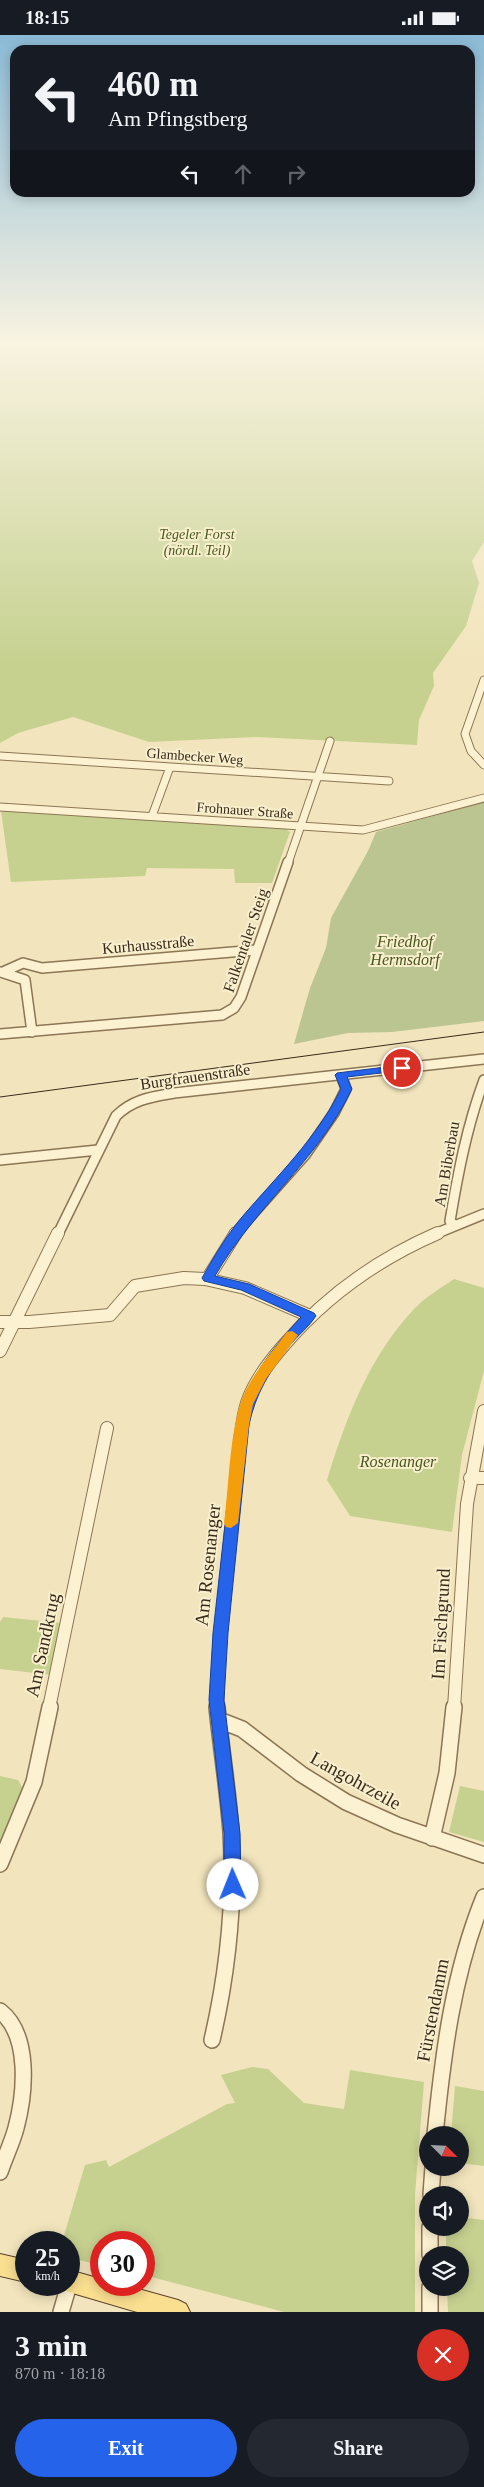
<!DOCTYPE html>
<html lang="en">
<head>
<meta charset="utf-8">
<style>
	:root { --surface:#171b24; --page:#242831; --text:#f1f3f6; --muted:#9ea1a6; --accent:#2563eb }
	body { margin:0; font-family:"Times New Roman",serif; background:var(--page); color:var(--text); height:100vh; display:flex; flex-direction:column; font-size:19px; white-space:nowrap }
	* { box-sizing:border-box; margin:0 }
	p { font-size:16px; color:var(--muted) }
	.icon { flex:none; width:28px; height:28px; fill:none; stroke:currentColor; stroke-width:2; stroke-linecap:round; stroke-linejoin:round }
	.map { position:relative; height:2277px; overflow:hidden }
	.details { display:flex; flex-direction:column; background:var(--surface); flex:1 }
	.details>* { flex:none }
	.guide { position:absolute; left:10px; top:10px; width:465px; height:152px; border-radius:15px; box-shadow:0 2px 12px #0003; background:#171b24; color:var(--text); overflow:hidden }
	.needle { width:32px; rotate:114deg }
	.fabs { position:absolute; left:419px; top:2091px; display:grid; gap:10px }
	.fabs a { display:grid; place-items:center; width:50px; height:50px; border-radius:50%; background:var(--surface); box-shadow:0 2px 12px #0003; font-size:25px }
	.speed { position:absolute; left:15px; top:2196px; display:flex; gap:10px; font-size:25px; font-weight:700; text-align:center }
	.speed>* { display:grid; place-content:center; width:65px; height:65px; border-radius:50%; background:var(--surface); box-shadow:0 2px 12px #0003; line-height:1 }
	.speed small { font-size:12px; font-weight:400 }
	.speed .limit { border:8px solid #d22; background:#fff; color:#111 }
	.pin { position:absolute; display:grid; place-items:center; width:42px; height:42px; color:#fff; margin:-21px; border:2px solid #fff; border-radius:50%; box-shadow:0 1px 5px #0007 }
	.me { position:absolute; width:55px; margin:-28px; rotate:359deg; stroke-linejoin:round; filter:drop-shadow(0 0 4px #0008) }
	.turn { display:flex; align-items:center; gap:18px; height:105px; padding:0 15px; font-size:22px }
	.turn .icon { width:65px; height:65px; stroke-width:2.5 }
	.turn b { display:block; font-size:35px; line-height:42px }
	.lanes { display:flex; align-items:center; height:48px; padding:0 15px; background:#0003; justify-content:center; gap:25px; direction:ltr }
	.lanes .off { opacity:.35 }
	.round { display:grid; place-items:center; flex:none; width:52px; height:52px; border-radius:26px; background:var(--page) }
	.head { display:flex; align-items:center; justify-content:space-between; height:85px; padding:0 15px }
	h1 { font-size:30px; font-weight:700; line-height:38px }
	.primary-button { display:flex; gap:10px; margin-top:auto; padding:10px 15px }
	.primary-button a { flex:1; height:58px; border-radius:30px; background:var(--accent); color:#fff; font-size:20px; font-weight:700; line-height:58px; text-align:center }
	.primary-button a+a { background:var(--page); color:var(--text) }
	.status { display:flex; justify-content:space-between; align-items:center; height:35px; padding:0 25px; background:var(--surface); direction:ltr }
	.status svg { height:14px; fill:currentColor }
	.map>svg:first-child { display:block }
	.green { fill:#c6d190 }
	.cemetery { fill:#bbc591 }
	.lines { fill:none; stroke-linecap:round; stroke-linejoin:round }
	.minor-far3-casing { stroke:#8c7554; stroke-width:9 }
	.minor-far2-casing { stroke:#8c7554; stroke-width:12 }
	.minor-far1-casing { stroke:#8c7554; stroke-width:14 }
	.minor-casing { stroke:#8c7554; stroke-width:18 }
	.major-casing { stroke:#594229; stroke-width:2 }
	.minor-far3 { stroke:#fcf2d1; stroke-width:7 }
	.minor-far2 { stroke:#fcf2d1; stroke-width:9 }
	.minor-far1 { stroke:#fcf2d1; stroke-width:12 }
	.minor { stroke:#fcf2d1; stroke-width:15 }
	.major { fill:#fadf90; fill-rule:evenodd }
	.tram { stroke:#392b1b; stroke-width:1 }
	.route { fill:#2563eb; stroke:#184099 }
	.slow { fill:#f59e0b }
	.labels { text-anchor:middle; stroke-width:4; stroke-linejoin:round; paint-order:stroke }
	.far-park-label { font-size:14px; font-style:italic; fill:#47581f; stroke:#f9efcd }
	.far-street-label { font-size:14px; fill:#392b1b; stroke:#f9efcd }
	.street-label { font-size:16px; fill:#392b1b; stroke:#f9efcd }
	.park-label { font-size:16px; font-style:italic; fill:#47581f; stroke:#f9efcd }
	.near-street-label { font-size:19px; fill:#392b1b; stroke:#f9efcd }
</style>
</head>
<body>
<div class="status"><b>18:15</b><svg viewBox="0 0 49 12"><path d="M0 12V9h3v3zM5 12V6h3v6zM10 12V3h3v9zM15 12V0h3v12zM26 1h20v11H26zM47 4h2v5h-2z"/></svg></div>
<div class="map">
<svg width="484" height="2277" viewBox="0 0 484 2277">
	<rect width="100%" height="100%" fill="#f2e5bd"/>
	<path class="green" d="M0 310H484V507L472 526 479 548 466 591 433 638 434 651 419 685 417 710 257 702 149 707 73 682 18 698 0 708Z
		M1 776 286 794 290 797 272 848H235L234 834 147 833 145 841 11 847Z
		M454 1244 484 1253V1336L462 1420 452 1497 350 1481 327 1445C346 1383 369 1322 414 1274 425 1262 441 1253 454 1244Z
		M3 1582 62 1588 52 1640 0 1634V1587Z
		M0 1741 18 1745 23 1754 0 1810Z
		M460 1751 484 1756V1807L449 1797Z
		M252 2032 268 2034 304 2068 344 2074 350 2035 424 2047 415 2160V2277H284L144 2240V2208H101V2230L69 2223V2208L62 2207 85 2130 106 2125 109 2132 227 2069 235 2068 221 2040Z
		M455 2051 484 2056V2131L460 2128V2100H451Z
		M460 2182 484 2185V2277H448L447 2253 460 2252V2220H446V2193L460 2192Z"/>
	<path class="cemetery" d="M484 767V986L392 997 348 998 294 1009 310 953 326 913 331 883 368 816 376 797Z"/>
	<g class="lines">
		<defs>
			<path id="minor-far3" d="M484 645 465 699 471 716 484 730
				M0 721 389 746
				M0 772 363 795 484 763
				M152 781 170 732
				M288 828 330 706"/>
			<path id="minor-far2" d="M5 936 23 928 42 933 257 915
				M1 937 25 945
				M25 945 32 997
				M0 999 222 980 234 973 241 962 288 827
				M0 1125 98 1115
				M454 1190 450 1186C458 1138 467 1091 484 1045
				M58 1199 116 1081C133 1064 152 1062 174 1058L484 1024
				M235 1199 305 1120 334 1078 346 1054 341 1040
				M435 1199 484 1179"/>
			<path id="minor-far1" d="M208 1243 236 1198
				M0 1287H29L110 1280 135 1251 184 1243 205 1244 245 1253 310 1281
				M0 1316 58 1198
				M470 1443H484
				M49 1673 107 1393
				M217 1673 219 1615 240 1406C242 1393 243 1380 247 1368 254 1346 269 1327 284 1310 326 1261 378 1224 438 1198
				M454 1673 467 1469 484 1376"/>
			<path id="minor" d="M219 1685 242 1694 301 1739 346 1767 397 1790 484 1820
				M432 1803 447 1738 454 1672
				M0 1829 34 1747 50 1672
				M0 1976C31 2000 25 2059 16 2093 12 2108 5 2122 0 2137
				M212 2005C228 1936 235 1867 231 1797 228 1755 221 1713 217 1672
				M435 2100C443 2019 453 1938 484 1862
				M431 2160 433 2132
				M430 2192V2220
				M430 2252V2277
				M61 2277 70 2246"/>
			<path id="major" d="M0 2219 26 2225V2247L0 2241Z
				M69 2235 101 2244V2250H124L178 2265 186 2269 190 2277H137L69 2257 61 2254 59 2250H69Z"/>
		</defs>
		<use href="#minor-far3" class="minor-far3-casing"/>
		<use href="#minor-far2" class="minor-far2-casing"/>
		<use href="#minor-far1" class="minor-far1-casing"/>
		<use href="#minor" class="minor-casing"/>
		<use href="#major" class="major-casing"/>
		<use href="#minor-far3" class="minor-far3"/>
		<use href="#minor-far2" class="minor-far2"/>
		<use href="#minor-far1" class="minor-far1"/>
		<use href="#minor" class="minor"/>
		<use href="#major" class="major"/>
		<path class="tram" d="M0 1062 484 997"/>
	</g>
	<linearGradient id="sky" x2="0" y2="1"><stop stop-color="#8bbad6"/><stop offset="0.49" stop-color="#f9f3e1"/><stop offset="1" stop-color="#f9f3e1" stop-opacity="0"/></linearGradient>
	<rect width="484" height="628" fill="url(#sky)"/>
	<path class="route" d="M402 1030 408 1033 406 1035 347 1042 352 1054C318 1125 254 1173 215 1241L249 1249 314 1278 316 1281C309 1292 298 1300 290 1310 270 1335 255 1360 249 1390L228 1598 224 1665 240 1798 241 1850 238 1855 233 1857 227 1855 224 1850V1798L209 1665 213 1598 236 1390C245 1347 272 1314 301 1282L241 1255 204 1246 202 1243C214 1222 226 1201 242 1182 278 1140 316 1104 341 1054L335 1040 337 1038Z"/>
	<path class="slow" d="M292 1296 298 1300 266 1344 253 1369 249 1390 238 1488 231 1493 226 1492 224 1488C229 1451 229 1406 240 1370 248 1343 271 1319 287 1297Z"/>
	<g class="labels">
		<g class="far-park-label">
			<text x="197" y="504">Tegeler Forst<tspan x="197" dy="16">(nördl. Teil)</tspan></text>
		</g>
		<g class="far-street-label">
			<text transform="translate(195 721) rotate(4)" y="5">Glambecker Weg</text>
			<text transform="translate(245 775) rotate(4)" y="5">Frohnauer Straße</text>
		</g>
		<g class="street-label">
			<text transform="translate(245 905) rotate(-71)" y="6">Falkentaler Steig</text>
			<text transform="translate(148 909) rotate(-5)" y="6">Kurhausstraße</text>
			<text transform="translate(195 1041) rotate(-8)" y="6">Burgfrauenstraße</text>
			<text transform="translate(446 1129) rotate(-80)" y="6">Am Biberbau</text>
		</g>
		<g class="park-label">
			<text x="405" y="912">Friedhof<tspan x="405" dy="18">Hermsdorf</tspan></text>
			<text x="398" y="1432">Rosenanger</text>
		</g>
		<g class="near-street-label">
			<text transform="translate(207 1530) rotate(-84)" y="7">Am Rosenanger</text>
			<text transform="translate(440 1589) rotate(-87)" y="7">Im Fischgrund</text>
			<text transform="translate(42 1610) rotate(-78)" y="7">Am Sandkrug</text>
			<text transform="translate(356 1745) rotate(29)" y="7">Langohrzeile</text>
			<text transform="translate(432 1975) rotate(-79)" y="7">Fürstendamm</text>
		</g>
	</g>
</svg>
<div class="fabs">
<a><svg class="needle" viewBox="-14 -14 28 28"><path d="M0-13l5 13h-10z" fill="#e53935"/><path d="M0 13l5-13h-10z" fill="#9ea1a6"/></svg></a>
<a><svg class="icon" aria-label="sound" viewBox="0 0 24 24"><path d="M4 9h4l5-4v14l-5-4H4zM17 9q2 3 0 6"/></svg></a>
<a><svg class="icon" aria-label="layers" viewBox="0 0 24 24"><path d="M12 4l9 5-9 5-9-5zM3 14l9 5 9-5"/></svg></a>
</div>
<div class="speed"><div>25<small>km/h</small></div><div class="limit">30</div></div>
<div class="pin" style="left:402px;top:1033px;background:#d93025"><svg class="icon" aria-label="arrive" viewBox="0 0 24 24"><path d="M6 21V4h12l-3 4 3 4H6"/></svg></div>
<svg class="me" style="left:233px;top:1850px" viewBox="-20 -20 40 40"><circle r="19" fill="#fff"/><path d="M0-13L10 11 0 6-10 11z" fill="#2563eb"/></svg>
<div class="guide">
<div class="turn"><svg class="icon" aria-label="left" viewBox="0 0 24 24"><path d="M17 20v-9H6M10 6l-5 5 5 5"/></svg><div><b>460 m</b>Am Pfingstberg</div></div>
<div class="lanes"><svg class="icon" aria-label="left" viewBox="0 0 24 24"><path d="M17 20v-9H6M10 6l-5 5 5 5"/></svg><svg class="icon off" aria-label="ahead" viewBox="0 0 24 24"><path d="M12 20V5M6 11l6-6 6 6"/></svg><svg class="icon off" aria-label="right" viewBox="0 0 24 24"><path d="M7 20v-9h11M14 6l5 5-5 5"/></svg></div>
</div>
</div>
<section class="details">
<div class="head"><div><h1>3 min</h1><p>870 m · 18:18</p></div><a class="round" style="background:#d93025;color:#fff"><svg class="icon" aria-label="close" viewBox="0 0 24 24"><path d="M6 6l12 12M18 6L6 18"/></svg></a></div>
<div class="primary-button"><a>Exit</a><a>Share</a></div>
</section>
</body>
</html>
